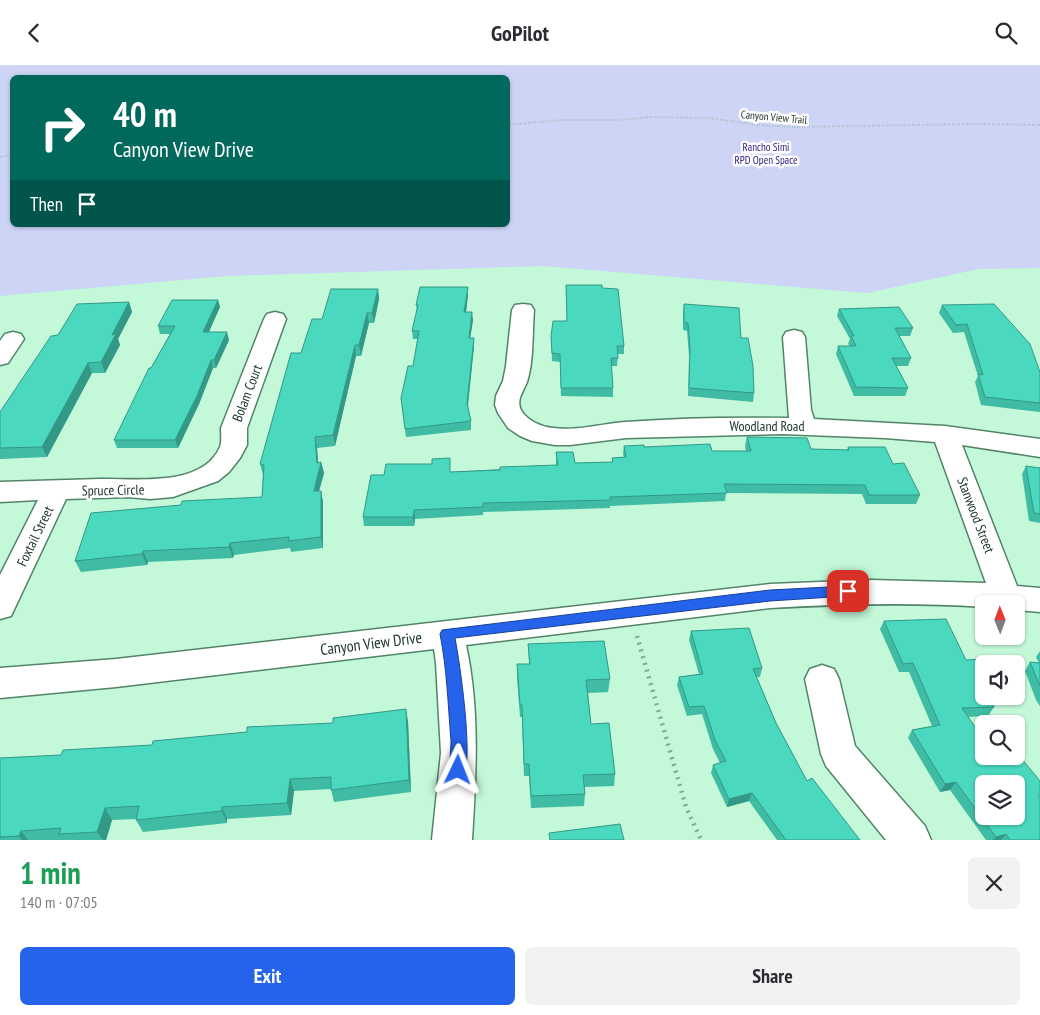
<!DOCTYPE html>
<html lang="en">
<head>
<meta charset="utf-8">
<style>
	:root { --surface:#fff; --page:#f2f2f3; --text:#2b2b33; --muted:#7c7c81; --accent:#2563eb }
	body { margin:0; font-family:"PT Sans Narrow",sans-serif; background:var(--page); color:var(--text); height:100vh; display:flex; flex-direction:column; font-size:19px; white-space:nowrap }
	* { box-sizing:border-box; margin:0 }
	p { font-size:16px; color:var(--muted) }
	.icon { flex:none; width:28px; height:28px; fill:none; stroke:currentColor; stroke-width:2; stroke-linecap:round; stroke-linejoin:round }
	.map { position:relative; height:775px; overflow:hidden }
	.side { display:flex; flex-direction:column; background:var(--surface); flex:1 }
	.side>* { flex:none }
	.hud { position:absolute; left:10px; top:10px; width:500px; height:152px; border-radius:8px; box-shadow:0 1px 4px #0004; background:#00695c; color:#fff; overflow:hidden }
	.needle { width:32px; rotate:359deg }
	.fabs { position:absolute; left:975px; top:530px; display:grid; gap:10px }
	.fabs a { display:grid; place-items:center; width:50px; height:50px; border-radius:8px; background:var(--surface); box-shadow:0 1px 4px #0004; font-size:25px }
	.pin { position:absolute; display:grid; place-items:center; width:42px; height:42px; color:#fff; margin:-21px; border-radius:10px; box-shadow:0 2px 8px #0006 }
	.me { position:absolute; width:55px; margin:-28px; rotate:2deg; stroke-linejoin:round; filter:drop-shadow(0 0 4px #0008) }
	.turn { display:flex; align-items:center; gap:18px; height:105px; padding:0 20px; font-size:22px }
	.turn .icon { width:65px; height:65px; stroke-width:2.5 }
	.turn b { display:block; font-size:35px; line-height:42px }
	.then { display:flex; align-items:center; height:48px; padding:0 20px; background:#0003; gap:10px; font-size:19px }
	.round { display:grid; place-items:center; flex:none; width:52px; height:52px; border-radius:8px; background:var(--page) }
	.summary { display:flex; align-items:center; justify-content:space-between; height:85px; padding:0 20px }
	h1 { font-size:30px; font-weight:600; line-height:38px; color:#1e9e55 }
	.primary-button { display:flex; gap:10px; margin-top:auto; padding:10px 20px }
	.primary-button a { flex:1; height:58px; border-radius:8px; background:var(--accent); color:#fff; font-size:20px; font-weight:600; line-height:58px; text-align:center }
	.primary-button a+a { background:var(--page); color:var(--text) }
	header { display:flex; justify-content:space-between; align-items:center; height:65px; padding:0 20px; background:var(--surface); font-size:22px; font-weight:600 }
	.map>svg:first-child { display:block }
	.green { fill:#ced4f6; fill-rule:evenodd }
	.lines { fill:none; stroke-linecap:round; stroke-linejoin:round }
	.minor-casing { stroke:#528468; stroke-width:3 }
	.path-far1 { stroke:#83ab93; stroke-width:2; stroke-dasharray:0.5 2; stroke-linecap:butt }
	.path { stroke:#83ab93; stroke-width:4.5; stroke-dasharray:2 5; stroke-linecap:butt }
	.minor { fill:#fff; fill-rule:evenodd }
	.wall { fill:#40bba4 }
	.shaded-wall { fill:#349886 }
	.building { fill:#4ad9bf; stroke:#349886; fill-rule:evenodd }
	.route { fill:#2563eb; stroke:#184099 }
	.labels { text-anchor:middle; stroke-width:5; stroke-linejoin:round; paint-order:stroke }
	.far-street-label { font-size:11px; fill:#22372b; stroke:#fff }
	.far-park-label { font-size:11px; fill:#281b7e; stroke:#fff }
	.street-label { font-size:14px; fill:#22372b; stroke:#fff }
	.near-street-label { font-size:16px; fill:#22372b; stroke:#fff }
</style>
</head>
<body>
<header><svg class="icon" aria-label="back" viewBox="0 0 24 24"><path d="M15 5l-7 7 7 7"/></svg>GoPilot<svg class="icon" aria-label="search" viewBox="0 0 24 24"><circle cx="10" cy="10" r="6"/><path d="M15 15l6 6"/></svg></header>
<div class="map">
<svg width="1040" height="775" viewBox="0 0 1040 775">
	<rect width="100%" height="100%" fill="#c3f8d8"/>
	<path class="green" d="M0 0H1040V203L979 204 867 228 544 201 227 211 0 231ZM12 12H508V160H12Z"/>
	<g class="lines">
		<defs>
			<path id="minor" d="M523 239 531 240 534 245C532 268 534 295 527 317 523 327 516 335 521 345 527 356 542 362 553 363 577 366 601 359 625 357 679 353 734 352 789 353L783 272 786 267 794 265 802 267 805 272 811 345 814 354 945 361 1040 374V392L962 380 1017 521 1040 523V547L1016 545V539H984V542C913 537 841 539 770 543L466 580C480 644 476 710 472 775H432L441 688 436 598 434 584 116 622 0 633V603L116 594 770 519 871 515 986 518 935 377 885 373 782 369 626 373 570 380H555L532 376 520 371 508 363 498 348 495 340 496 331 503 316 506 301 512 245 515 240Z
				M275 247 283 249 286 254 247 363V380L240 393 229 407 218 416 173 432 150 434 128 432 66 434 11 551 0 554V510L38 435 0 437V417C33 416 67 415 100 414 135 413 202 423 220 382 222 377 221 369 221 363L264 254 267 249Z
				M13 267 21 269 24 274 8 298 0 300V276L5 269Z
				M822 600 834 604 839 614 855 681 925 761 931 775H886L826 701 821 689 805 614 810 604Z"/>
		</defs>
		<use href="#minor" class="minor-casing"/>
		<path class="path-far1" d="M508 60 560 55H618L651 52 709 53 758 60 793 62 976 59 1040 60
			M0 92 12 90"/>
		<path class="path" d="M637 571 686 742 701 775"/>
		<use href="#minor" class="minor"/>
	</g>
	<path class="wall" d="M566 220 602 223 624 281V289H618L617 301H611L613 323V332L561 331 560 297 552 296 551 271 567 256Z
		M378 224 379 234 374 258H369L361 291H356L335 381 317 383 318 398 321 397 324 408 319 426H321L323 437V483L291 487 290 483 234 490 233 493 148 497 147 500 81 507 75 496 262 432 263 410 260 399 301 288 322 254Z
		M468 230 466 247 473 255 470 273 474 281 468 342 471 356V365L406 372 401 333 413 301 418 274H413L412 266 417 246 416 240Z
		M218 235 220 242 209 267 229 275 216 303H213L199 339 178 383H117L114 375 151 303 170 269H160L158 261Z
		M129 237 132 247 118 274 120 280 105 308H92L47 392 0 394V347L58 270Z
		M684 239 741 273 754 328 753 337 688 331 689 291 687 266 683 265V247Z
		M942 240 1040 307V347L981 340 975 317 978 311 964 267 953 268 939 248Z
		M839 244 913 263 910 271H899L911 293 908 301H896L908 323 905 331H854L836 289 838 281H850L848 279 850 274 837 251Z
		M747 372 811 384 847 385 848 382 893 399 920 430 916 439H866L862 429 726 428 725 436 610 441V443L483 447V450L415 454 414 461H364L363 452 384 410 432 399 450 407 556 401V387L575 398 612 397V393L624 392 623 389 624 381 712 386H746L745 381Z
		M1026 401 1040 403V458L1029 456 1022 409Z
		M884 556 984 631H997L995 633H989L994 642 988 651 968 652 1040 775H986L950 725 940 727 908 673 912 665 932 661 909 607H899L880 564Z
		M691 566 762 603 760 612H757L776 658 807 716 860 775H777L749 736 727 742 711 708 713 700 720 698 713 684 702 649 687 651 677 620 679 612 699 609 689 575Z
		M528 579 610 614 608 627 588 628 591 659 615 709 614 721 584 722 585 729 584 741 531 743 529 711H524L522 652H520L517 612V599H529Z
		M1040 586V641L1036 635 1025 606 1030 597 1039 598 1036 592Z
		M408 656 411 727 334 737 331 724 294 726 291 750 227 754V758L143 767 136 755V754L112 755 106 775H0V693L61 690 152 680Z"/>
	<path class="shaded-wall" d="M468 222V230L465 255 464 247Z
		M378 224 379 234 374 258 372 248Z
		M218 235 220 242 205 275 203 267Z
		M129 237 132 247 118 274 120 280 105 308 101 297 112 270Z
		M472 247 473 255 469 281V273Z
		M367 248 369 258 361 291 359 280Z
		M227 267 229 275 216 303 214 295Z
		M474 273V281L467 346V338Z
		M355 280 356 291 335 381 333 370Z
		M211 295 213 303 199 339 178 383 175 375Z
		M88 298 92 308 47 392 42 382Z
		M315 372 317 383 319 407 321 397 324 408 316 437 314 426 317 398Z
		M321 426 323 437V483L321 472Z
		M414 445 415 454 414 461 413 452Z
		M230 478 234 490 233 493 229 482Z
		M143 486 148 497 147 500 142 489Z
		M406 644 408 656 411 727 409 715Z
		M290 714 294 726 291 750 287 738Z
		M956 717 950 725 940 727 945 719Z
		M752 728 749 736 727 742 729 734Z
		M222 742 227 754V758L222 746Z
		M105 743 112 755 106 775H103L97 767Z
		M21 766 28 775H22L19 771Z
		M1006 769 1001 775H993L996 772Z"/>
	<path class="building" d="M566 220H602V223L618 224 624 281H617L618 293H611L613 323H561L560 289 552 288 551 271 553 256H567Z
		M420 222H468L464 247H472L469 273H474L467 338 471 356 405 364 401 333 408 301H413L419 266H412L418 240H416Z
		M331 224H378L372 248H367L359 280H355L333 370 315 372 317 398 321 397 314 426H321V472L288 476 289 472 230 478 229 482 143 486 142 489 75 496 91 448 181 440 182 436 262 432 264 400 260 399 291 288H301L312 254H322Z
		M172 235H218L203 267H227L214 295H211L197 331 175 375H114L149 303H151L175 261H158Z
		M129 237 112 270 116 269 101 297 88 298 42 382 0 383V347L51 271 58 270 77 239Z
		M684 239 739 243 741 273H748L753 301 754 328 689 323 690 283 688 258 684 257Z
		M994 239 1030 279 1040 307V338L985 332 978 309 983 310 967 259 956 260 942 240Z
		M899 242 913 263H895L911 293H892L908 323 856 322 838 281H856L851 271H854L839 244Z
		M747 372 807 373 811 384 849 385 848 382H885L893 399 904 398 920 430H869L865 420 724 419 727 428 610 432 611 435 483 438V442L414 445 413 452H363L371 410H384L386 399H432V394L450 393V407L500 405V402L558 400 556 387H573L575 398 613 397 612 393 626 392 624 381 644 380V382L710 379 712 386H751Z
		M1026 401 1040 403V449L1034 448Z
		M946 554 966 595 985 594 987 599H984V631H988L994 642 962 643 984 675V691H995L1000 700 1021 693 1040 716V732H1038L1040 735V775H1010L1006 769 996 772 956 717 945 719 912 665 940 660 913 598 903 599 884 556ZM984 719H1016V751H984Z
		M749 563 762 603 753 604 776 658 807 716 812 713 860 775H786L752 728 729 734 713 700 726 696 715 675 704 641 689 642 679 612 703 609 691 566Z
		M604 576 610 614 586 615 591 659 609 658 615 709 583 710 585 729 531 731 529 699H524L522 640H520L517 599H530L528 579Z
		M1030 597 1040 598V621Z
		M406 644 409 715 331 725V712L290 714 287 738 222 742V746L136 755 139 741 105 743 97 767 59 769 61 763 21 766 19 771 0 772V693L61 690 63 685 152 680 153 676 247 667V662L333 658V653Z
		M620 759 624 775H550L549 768Z"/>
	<path class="route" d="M848 521 853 522 855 526 853 530 848 531 770 536 455 573C460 599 473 689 464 711L458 713 452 711C448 701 451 687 451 676 448 640 447 604 440 569L442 565 770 525Z"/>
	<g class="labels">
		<g class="far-street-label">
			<text transform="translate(774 52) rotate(5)" y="4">Canyon View Trail</text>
		</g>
		<g class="far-park-label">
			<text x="766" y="86">Rancho Simi<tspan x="766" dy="13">RPD Open Space</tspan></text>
		</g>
		<g class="street-label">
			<text transform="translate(247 328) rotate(-69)" y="5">Bolam Court</text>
			<text x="767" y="366">Woodland Road</text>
			<text transform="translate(113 425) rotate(-1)" y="5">Spruce Circle</text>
			<text transform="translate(976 450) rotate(69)" y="5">Stanwood Street</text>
			<text transform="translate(35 471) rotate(-64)" y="5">Foxtail Street</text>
		</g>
		<g class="near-street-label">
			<text transform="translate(371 578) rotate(-7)" y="6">Canyon View Drive</text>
		</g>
	</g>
</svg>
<div class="fabs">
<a><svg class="needle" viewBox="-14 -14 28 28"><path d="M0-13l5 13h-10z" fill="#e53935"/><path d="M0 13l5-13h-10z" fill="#7c7c81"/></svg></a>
<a><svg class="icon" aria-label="sound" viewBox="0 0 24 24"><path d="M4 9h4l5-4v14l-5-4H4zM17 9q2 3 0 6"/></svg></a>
<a><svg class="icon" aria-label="search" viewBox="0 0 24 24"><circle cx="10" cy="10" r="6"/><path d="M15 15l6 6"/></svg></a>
<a><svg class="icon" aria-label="layers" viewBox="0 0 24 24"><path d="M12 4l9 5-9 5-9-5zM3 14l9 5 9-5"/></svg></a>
</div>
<div class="pin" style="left:848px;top:526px;background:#d93025"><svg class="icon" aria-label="arrive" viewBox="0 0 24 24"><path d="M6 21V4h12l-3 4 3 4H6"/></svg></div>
<svg class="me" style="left:458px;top:705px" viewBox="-20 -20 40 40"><path d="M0-17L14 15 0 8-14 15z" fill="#2563eb" stroke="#fff" stroke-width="4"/></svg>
<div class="hud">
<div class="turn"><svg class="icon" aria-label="right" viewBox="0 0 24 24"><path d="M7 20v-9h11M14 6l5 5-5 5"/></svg><div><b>40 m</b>Canyon View Drive</div></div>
<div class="then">Then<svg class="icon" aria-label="arrive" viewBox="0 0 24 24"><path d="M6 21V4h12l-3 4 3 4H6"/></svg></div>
</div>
</div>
<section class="side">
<div class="summary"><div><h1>1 min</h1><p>140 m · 07:05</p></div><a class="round"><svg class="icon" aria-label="close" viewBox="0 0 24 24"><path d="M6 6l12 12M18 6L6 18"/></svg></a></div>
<div class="primary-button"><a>Exit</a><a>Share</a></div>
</section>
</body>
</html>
